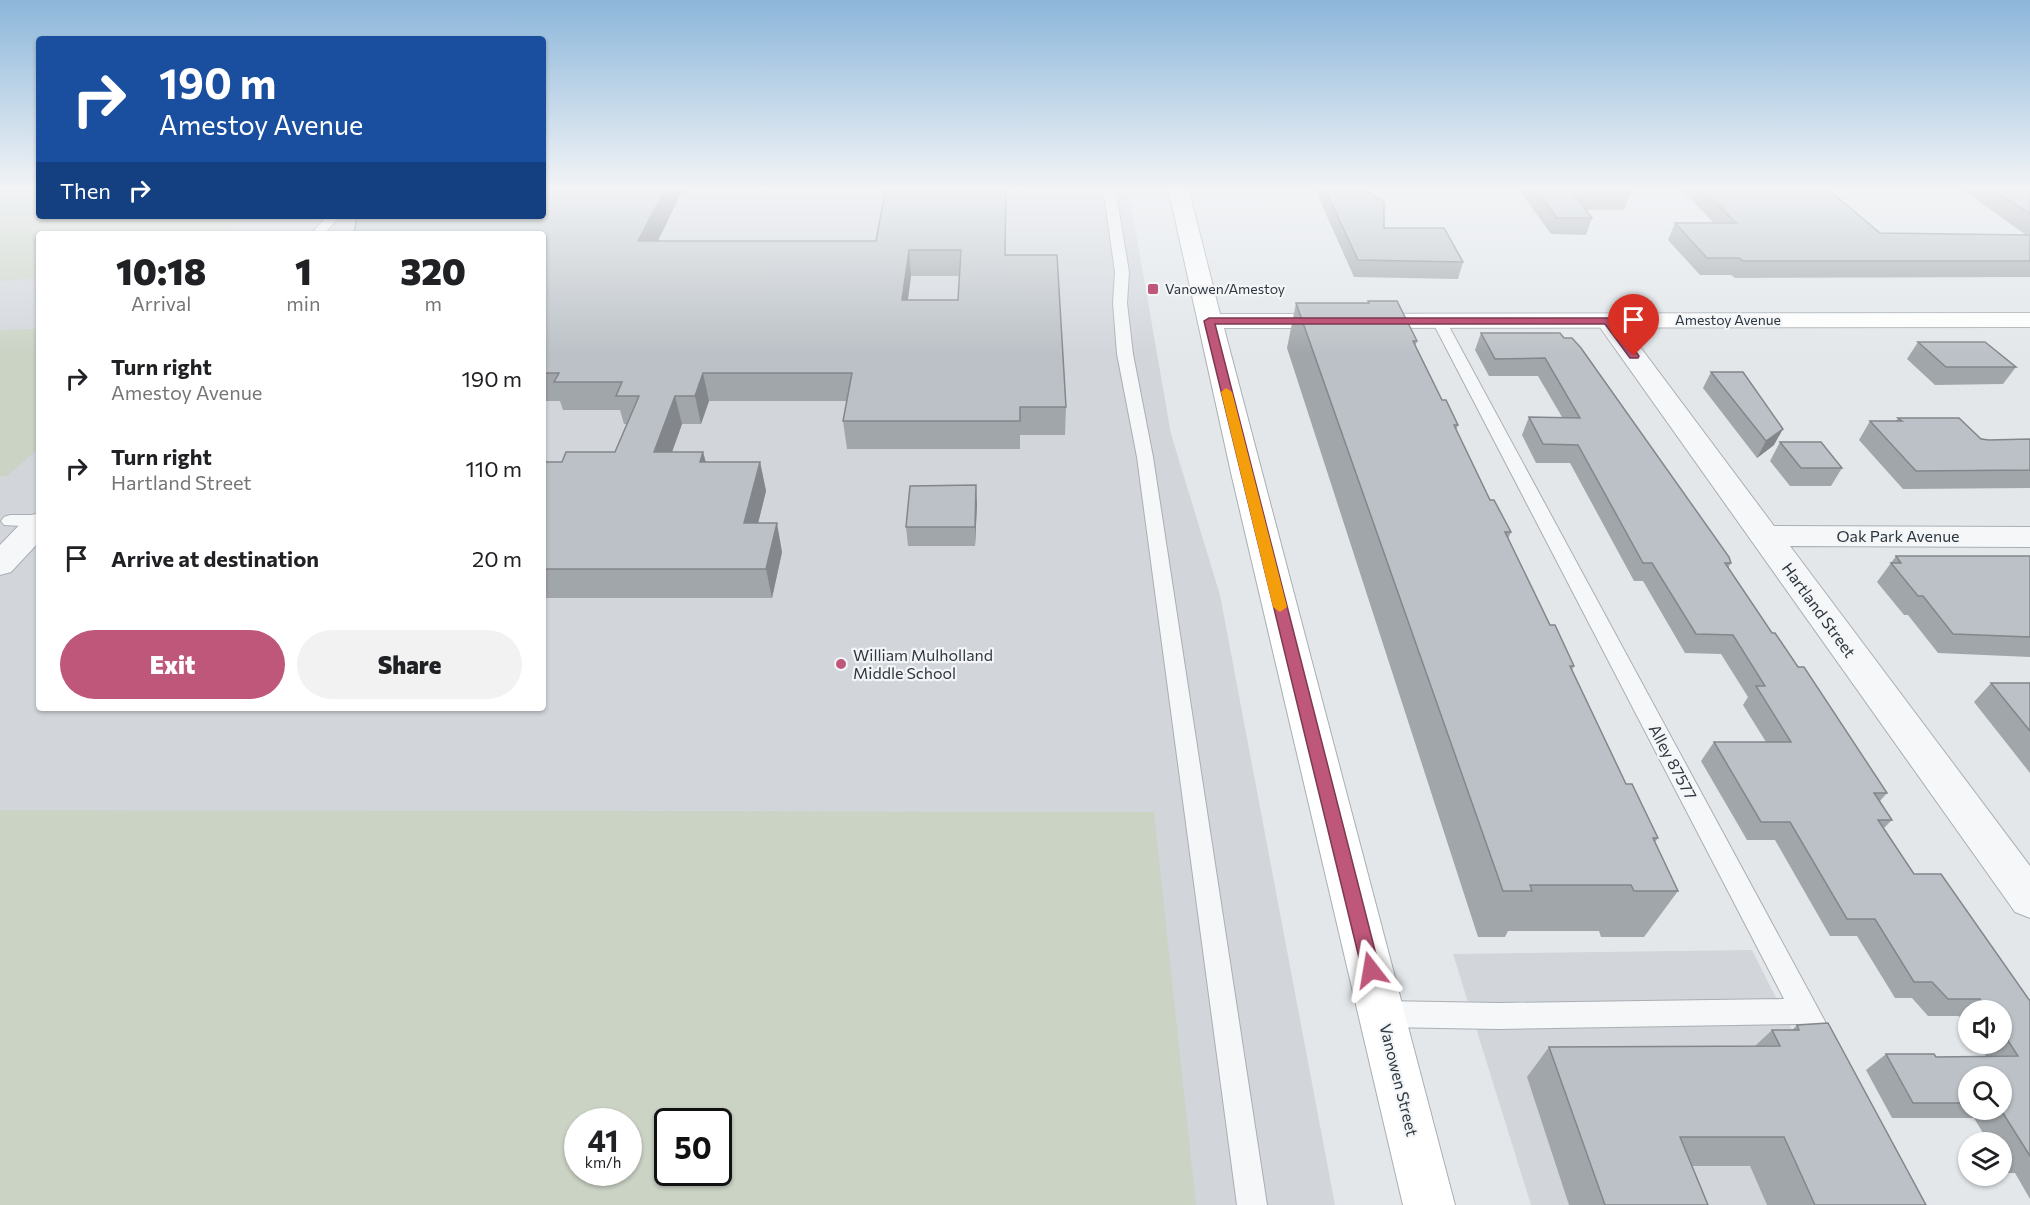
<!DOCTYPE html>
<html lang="en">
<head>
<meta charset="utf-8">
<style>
	:root { --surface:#fff; --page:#f2f2f2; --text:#202124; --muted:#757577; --accent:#bf577a }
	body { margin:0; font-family:Commissioner,sans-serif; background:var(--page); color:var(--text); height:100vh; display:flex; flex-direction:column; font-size:22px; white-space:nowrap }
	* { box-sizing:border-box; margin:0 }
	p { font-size:20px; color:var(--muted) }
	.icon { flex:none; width:33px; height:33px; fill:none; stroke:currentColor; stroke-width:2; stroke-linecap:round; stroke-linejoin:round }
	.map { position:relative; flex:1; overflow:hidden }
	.details { position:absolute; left:36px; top:231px; width:510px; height:480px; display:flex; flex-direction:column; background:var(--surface); border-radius:6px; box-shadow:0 2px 4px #0004 }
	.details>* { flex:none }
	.guide { position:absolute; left:36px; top:36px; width:510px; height:183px; border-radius:6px; box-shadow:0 2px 4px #0004; background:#1a4fa0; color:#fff; overflow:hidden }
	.tools { position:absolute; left:1958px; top:1000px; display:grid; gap:12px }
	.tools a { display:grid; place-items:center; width:54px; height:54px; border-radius:50%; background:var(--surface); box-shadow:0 2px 4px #0004; font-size:30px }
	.speed { position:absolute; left:564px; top:1108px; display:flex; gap:12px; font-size:30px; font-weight:700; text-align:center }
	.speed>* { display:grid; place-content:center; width:78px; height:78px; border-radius:50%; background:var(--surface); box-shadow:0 2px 4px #0004; line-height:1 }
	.speed small { font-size:15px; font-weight:400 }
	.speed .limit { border:3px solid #111; border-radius:9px; background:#fff; color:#111 }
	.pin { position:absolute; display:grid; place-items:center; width:51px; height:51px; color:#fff; margin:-62px -26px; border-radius:50% 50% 50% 0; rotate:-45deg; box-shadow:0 0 6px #0007 }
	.pin .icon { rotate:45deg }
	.me { position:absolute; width:66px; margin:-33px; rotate:346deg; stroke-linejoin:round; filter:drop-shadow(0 0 4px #0008) }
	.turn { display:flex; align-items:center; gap:21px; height:126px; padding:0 24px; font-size:27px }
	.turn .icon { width:78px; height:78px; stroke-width:2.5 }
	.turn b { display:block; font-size:42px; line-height:51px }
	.then { display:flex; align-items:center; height:57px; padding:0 24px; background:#0003; gap:12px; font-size:22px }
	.eta { display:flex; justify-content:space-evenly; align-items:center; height:102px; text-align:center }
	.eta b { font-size:36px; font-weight:800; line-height:42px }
	.primary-button { display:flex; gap:12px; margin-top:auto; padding:12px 24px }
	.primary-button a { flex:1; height:69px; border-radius:36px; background:var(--accent); color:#fff; font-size:24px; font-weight:800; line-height:69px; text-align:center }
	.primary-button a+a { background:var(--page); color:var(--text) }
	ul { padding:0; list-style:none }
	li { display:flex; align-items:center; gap:18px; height:90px; padding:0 24px }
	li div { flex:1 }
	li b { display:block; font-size:22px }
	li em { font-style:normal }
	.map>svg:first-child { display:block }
	.built { fill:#d2d6db; fill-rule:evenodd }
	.green { fill:#cbd3c5; fill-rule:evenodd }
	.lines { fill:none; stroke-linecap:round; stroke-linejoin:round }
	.lane-casing { stroke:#a9afb4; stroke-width:2 }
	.street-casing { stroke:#a9afb4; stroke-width:2 }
	.secondary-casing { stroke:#a9afb4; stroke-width:2 }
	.lane { fill:#f5f7f8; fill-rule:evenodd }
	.street { fill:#f5f7f8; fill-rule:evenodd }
	.secondary { fill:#fff; fill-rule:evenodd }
	.wall { fill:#a1a6aa; fill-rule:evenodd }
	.shaded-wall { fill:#83878b }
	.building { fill:#bbc1c6; stroke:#83878b; stroke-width:1.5; fill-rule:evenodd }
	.route { fill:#bf577a; stroke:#7c394f; stroke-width:1.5 }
	.slow { fill:#f59e0b }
	.poi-dot { fill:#bf577a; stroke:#f3f5f7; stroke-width:2 }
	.labels { text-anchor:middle; stroke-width:4.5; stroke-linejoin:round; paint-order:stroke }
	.far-poi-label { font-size:14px; fill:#2d3740; stroke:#f3f5f7; text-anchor:start }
	.far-street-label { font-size:14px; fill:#2d3740; stroke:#f3f5f7 }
	.street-label { font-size:16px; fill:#2d3740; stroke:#f3f5f7 }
	.poi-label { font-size:16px; fill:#2d3740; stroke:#f3f5f7; text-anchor:start }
</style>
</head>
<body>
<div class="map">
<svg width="2030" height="1205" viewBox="0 0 2030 1205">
	<rect width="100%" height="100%" fill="#e3e7ea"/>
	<path class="built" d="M0 187H39V216H543V187H1128L1171 434 1220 595 1335 1205H0ZM39 234H543V708H39ZM578 1122H628V1173H578ZM668 1122H718V1173H668Z
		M1752 950 1880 1205H1531L1453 954Z"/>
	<path class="green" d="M0 187H39V216H250L216 234H39V278L0 281Z
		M39 329V448L7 476H0V330Z
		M0 810 1154 812 1196 1205H0ZM578 1122H628V1173H578ZM668 1122H718V1173H668Z"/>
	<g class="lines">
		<defs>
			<path id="lane" d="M1103 187H1115L1129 272 1127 303 1133 354 1153 457 1267 1205H1237L1137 457 1117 354 1113 303 1115 272Z
				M327 216H340L324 234H311Z
				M1439 317 1446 321 1834 1038 1838 1047 1834 1056 1824 1060 1814 1056 1797 1024 1499 1029 1382 1027 1373 1023 1369 1014 1373 1005 1382 1001 1499 1003 1784 999 1432 321Z
				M10 515H39V527L4 525 1 521 4 517Z"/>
			<path id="street" d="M1608 314 1617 316 1774 526 2030 527V547L1790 546 2030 866V918L2015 912 1599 326 1596 321 1599 316Z
				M39 513V542L11 572 0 575V545L28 516Z"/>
			<path id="secondary" d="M1168 187H1188L1220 314 2030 313V327L1224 328 1455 1205H1403L1232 477Z"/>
		</defs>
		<use href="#lane" class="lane-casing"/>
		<use href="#street" class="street-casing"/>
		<use href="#secondary" class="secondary-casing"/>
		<use href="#lane" class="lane"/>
		<use href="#street" class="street"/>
		<use href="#secondary" class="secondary"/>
	</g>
	<path class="wall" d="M684 187 657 241H876L1006 255 1066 407 1065 435H1020V449H847L843 421 847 401H709L701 424H682L672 452H703L706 462H760L766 491 758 523 782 552 772 598H543V462H562L615 452 627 424H624L620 410H563L560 401H543V234ZM911 276H960L958 300H908Z
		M1314 187H1359L1384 228 1463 262 1458 279 1354 277Z
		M1517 187H1624L1630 194 1624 210H1586L1592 218 1586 235 1551 234Z
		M1679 187H1825L1880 233 2026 235 1959 187H2030V277L1735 278 1731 275H1700L1668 240 1675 223H1714Z
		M1368 301 1417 341 1415 347 1442 400 1458 425 1456 430 1490 500 1511 532 1508 539 1550 625 1574 666 1572 670 1626 784 1658 838 1655 842 1678 891 1644 937H1601L1599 931H1508L1505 937H1478L1287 348 1296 303H1368Z
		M1481 333H1560L1731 563 1728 568 1772 633 1887 793 1880 801 1892 820 1884 828 1914 874 2030 1001V1199L2015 1173H2007L2001 1163V1143H1989L1974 1118H1892L1866 1070 1886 1054 1936 1057 1986 1056 1978 1044H2001V1011H1968V1029L1959 1016H1928L1912 998H1895L1857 936H1830L1775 840H1747L1701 761 1714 742H1766L1743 705 1748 697 1721 654 1685 653 1643 581H1634L1570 463H1536L1522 435 1529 417H1562L1538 376H1489L1475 350ZM1968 1077H2001V1110H1968Z
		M1918 342 2016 367 2003 384 1935 385 1907 359Z
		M1711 372 1774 445 1757 458 1703 388Z
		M1898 418 1989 440 2030 439V488L1903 489 1859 440 1870 421H1896Z
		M1780 442 1842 468 1831 486H1790L1770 461Z
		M977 504 975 546H908L906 527Z
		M1896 556H2030V657L1938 653 1908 615H1904L1877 582Z
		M1991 683H2030V773L1974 702Z
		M1797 1025 1926 1205H1767L1750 1166H1692L1708 1205H1569L1527 1077 1549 1047 1755 1046 1772 1030H1792Z"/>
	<path class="shaded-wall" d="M666 187H684L645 268 638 241Z
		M909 250 911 276 904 327 902 300Z
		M703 373 709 401 701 424 695 396Z
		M675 396 682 424 662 480 654 452Z
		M1783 429 1774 445 1757 458 1766 441Z
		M703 452 710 480 700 462Z
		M760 462 766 491 751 552 744 523Z
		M976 485 977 504 975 546V527Z
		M777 523 782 552 772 598 766 569Z"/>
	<path class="building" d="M543 187H666L638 241H876L886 187H1006L1005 255H1057L1066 407H1020V421H843L852 373H703L695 396H675L654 452H703L700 462H760L744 523H777L766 569H543V462H562L566 452H615L639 396H616L622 382H554L559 373H543V234H354L357 216H543ZM909 250H961L958 300H902Z
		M1324 187H1359L1384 202V228H1444L1463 262 1358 260Z
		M1534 187H1624L1630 194H1574L1592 218H1557Z
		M1701 187H1825L1880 233 2030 235V261H1743L1739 258H1707L1675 223H1736Z
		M1990 187H2030V214Z
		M1368 301H1397L1417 341H1413L1442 400H1446L1458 425H1454L1490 500H1494L1511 532H1505L1550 625H1555L1574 666H1570L1626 784H1632L1658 838H1653L1678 891H1634L1631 885H1530L1532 891H1503L1296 303H1369Z
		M1481 333H1560L1564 338H1572L1581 348 1729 557 1731 563H1725L1772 633H1775L1798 667H1804L1887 793H1874L1892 820H1878L1914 874H1941L2030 1001V1156L2001 1110V1077H1968V1103H1913L1886 1054H1934L1936 1057 2018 1056 2001 1030V1011H1988L1980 999H1948L1932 982H1914L1875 919H1847L1790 822H1761L1714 742H1791L1756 686H1765L1733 635 1696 634 1652 563H1643L1578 445 1543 444 1529 417 1580 418 1545 358 1495 359Z
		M1918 342H1985L2016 367H1946Z
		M1711 372H1743L1783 429 1766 441Z
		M1898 418H1959L1981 439 1989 440 2030 439V470L1916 471 1870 421H1902Z
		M1780 442H1821L1842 468H1801Z
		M976 485 975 527H906L910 486Z
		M1896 556H2030V637L1953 634 1923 596H1918L1891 563H1901Z
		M1991 683H2030V731Z
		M1828 1023 1926 1205H1815L1784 1137H1680L1708 1205H1605L1549 1047 1780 1046 1772 1030H1799L1797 1025Z"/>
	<linearGradient id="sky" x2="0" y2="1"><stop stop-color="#8cb6da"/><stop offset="0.53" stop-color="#f2f4f6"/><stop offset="1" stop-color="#f2f4f6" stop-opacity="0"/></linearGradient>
	<rect width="2030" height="355" fill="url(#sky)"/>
	<path class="route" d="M1209 318H1612L1639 356 1638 358H1630L1605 324H1215L1380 970 1378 976 1371 978 1365 976 1362 970 1204 321Z"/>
	<path class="slow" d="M1226 388 1232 392 1287 607 1280 612 1273 607 1221 392Z"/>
	<g class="poi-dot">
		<rect x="1147" y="283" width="12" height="12" rx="3"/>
		<circle cx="841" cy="664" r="6"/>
	</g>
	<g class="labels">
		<g class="far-poi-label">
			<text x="1165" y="294">Vanowen/Amestoy</text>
		</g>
		<g class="far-street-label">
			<text x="1728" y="325">Amestoy Avenue</text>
		</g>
		<g class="street-label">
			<text x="1898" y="542">Oak Park Avenue</text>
			<text transform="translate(1819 610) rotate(54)" y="6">Hartland Street</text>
			<text transform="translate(1673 762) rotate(62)" y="6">Alley 87577</text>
			<text transform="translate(1399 1080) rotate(76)" y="6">Vanowen Street</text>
		</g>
		<g class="poi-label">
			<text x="853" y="661">William Mulholland<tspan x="853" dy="18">Middle School</tspan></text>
		</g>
	</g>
</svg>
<div class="tools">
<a><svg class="icon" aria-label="sound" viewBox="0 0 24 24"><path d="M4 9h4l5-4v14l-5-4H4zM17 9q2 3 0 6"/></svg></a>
<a><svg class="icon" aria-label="search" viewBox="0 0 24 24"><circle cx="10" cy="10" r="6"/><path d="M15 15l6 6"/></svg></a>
<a><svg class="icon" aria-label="layers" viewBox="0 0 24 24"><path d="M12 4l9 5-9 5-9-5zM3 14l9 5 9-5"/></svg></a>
</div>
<div class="speed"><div>41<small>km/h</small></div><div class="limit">50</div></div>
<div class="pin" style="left:1634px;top:356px;background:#d93025"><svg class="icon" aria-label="arrive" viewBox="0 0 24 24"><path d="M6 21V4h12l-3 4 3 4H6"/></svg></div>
<svg class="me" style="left:1371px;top:970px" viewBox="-20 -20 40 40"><path d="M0-17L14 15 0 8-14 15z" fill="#bf577a" stroke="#fff" stroke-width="4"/></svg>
<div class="guide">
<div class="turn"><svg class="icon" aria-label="right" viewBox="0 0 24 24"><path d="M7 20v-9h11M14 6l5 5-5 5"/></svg><div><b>190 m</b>Amestoy Avenue</div></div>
<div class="then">Then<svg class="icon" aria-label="right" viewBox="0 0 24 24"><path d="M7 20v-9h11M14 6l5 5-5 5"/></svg></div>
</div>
<section class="details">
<div class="eta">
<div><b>10:18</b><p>Arrival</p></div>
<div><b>1</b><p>min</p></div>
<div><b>320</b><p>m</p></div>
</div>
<ul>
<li><svg class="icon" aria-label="right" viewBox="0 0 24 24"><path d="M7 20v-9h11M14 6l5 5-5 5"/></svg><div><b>Turn right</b><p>Amestoy Avenue</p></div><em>190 m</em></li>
<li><svg class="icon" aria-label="right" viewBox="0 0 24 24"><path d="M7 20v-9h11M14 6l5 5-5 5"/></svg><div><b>Turn right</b><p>Hartland Street</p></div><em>110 m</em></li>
<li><svg class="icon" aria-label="arrive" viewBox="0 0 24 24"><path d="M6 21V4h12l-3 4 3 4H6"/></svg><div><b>Arrive at destination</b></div><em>20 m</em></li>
</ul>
<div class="primary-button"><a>Exit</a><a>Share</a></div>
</section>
</div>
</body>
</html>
